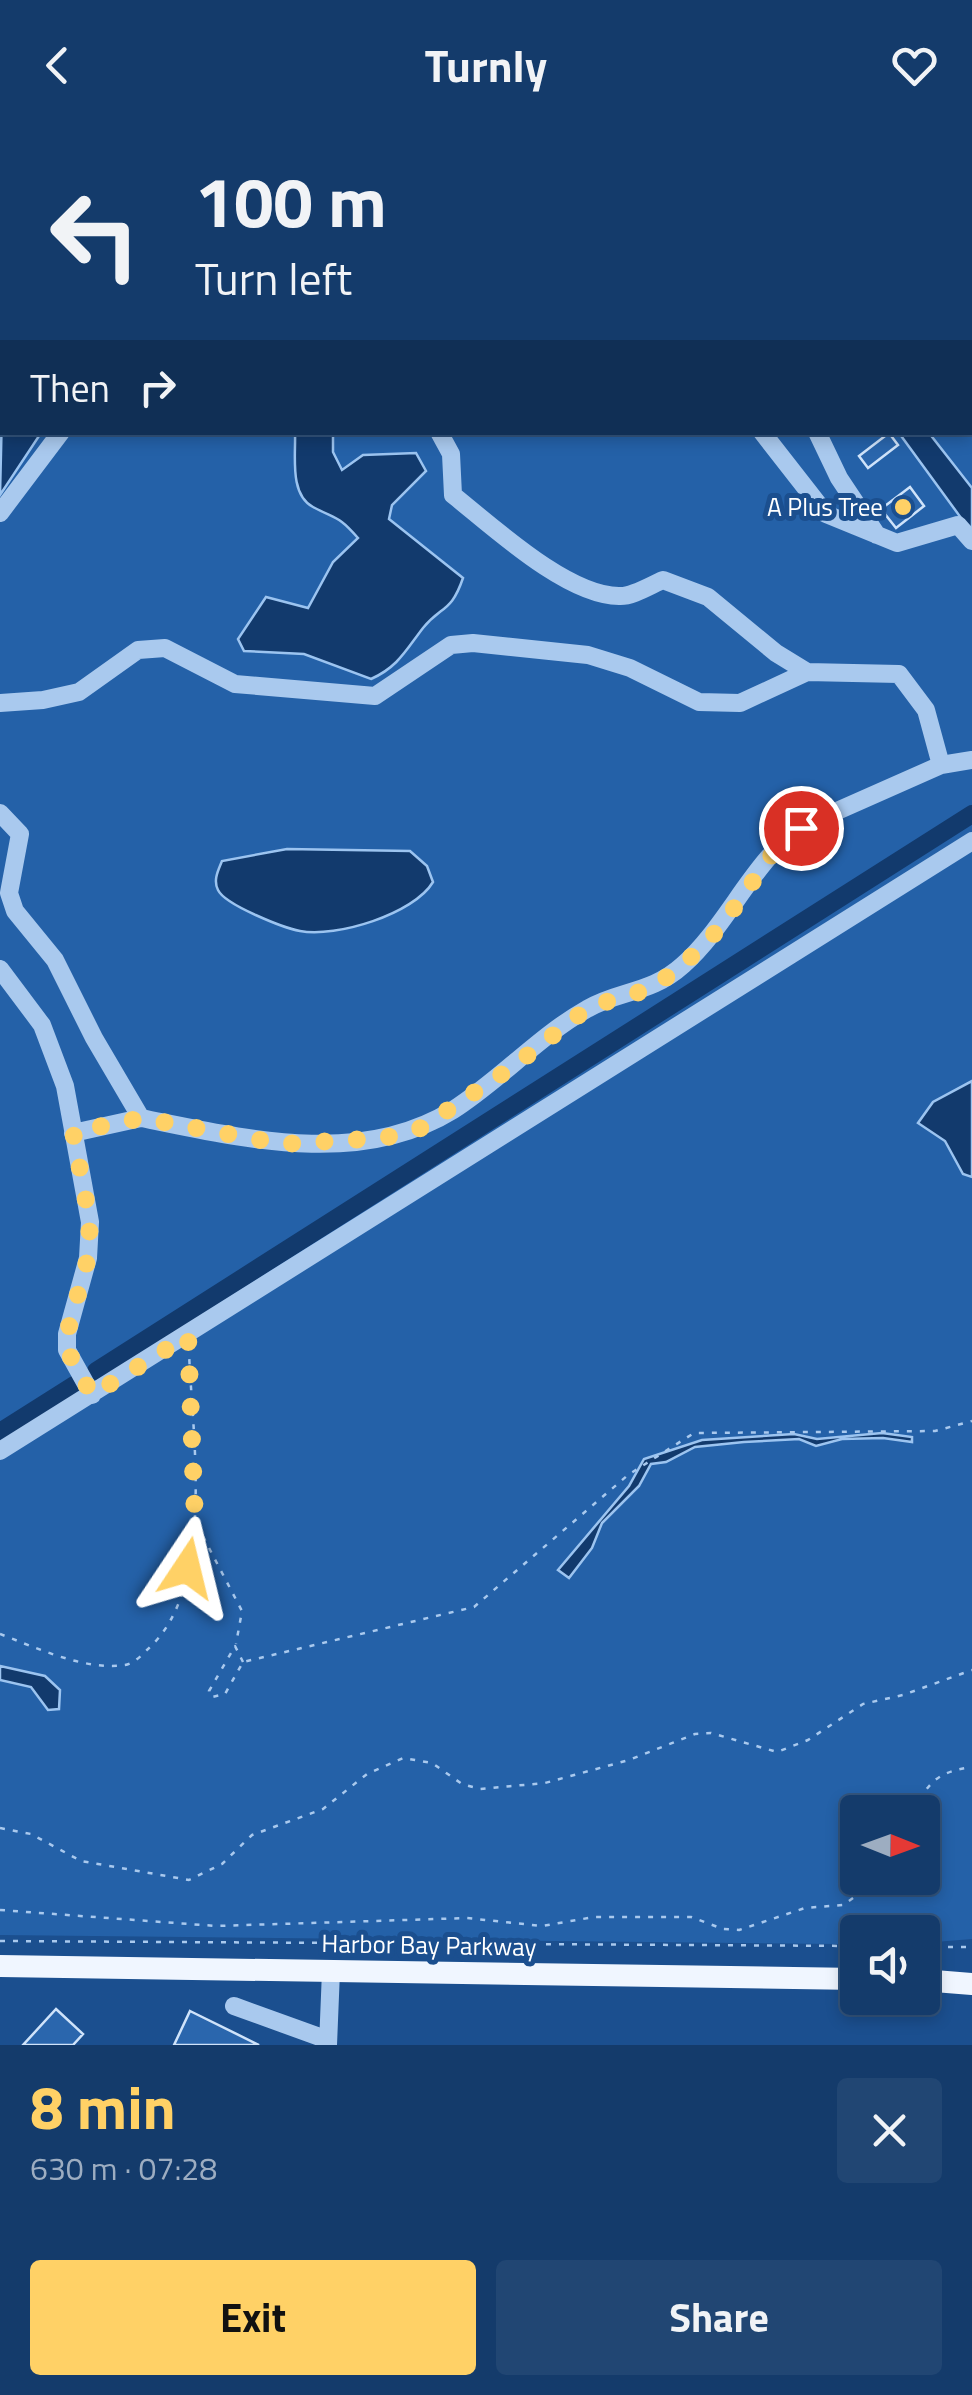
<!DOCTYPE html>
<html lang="en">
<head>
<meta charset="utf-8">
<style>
	:root { --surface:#143b6b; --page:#214673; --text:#f1f3f6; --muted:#9dadc1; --line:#33557e; --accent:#ffd166 }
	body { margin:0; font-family:"Titillium Web",sans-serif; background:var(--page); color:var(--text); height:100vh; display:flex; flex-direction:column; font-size:38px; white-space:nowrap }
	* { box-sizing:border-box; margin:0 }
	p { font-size:32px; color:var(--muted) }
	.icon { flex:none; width:55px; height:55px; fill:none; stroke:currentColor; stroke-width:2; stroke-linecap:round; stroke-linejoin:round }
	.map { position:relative; height:1915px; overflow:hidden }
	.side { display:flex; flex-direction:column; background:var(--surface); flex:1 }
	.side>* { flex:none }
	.banner { position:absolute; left:0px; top:0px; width:972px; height:305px; box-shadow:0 5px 15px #0003,0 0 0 2px var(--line); background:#143b6b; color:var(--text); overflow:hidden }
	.needle { width:65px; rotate:91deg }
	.fabs { position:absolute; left:840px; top:1665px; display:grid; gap:20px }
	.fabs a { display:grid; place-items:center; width:100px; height:100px; border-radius:10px; background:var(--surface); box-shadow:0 5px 15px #0003,0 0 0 2px var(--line); font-size:50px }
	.pin { position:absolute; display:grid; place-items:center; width:85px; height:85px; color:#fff; margin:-42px; border:5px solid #fff; border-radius:50%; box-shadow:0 2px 10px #0007 }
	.me { position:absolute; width:110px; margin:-55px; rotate:10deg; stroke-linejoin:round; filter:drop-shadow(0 0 8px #0008) }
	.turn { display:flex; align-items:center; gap:35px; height:210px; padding:0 30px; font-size:45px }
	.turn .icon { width:130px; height:130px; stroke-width:2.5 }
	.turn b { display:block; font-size:70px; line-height:85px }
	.then { display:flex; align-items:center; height:95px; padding:0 30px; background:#0003; gap:20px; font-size:38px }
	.round { display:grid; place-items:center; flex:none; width:105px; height:105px; border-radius:10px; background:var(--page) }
	.overview { display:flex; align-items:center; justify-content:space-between; height:170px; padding:0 30px }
	h1 { font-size:60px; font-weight:700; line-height:75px; color:var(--accent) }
	.cta { display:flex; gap:20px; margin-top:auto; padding:20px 30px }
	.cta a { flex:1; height:115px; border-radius:10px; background:var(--accent); color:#111; font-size:40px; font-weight:700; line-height:115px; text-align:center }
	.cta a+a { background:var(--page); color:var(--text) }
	header { display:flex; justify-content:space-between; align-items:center; height:130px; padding:0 30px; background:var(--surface); font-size:45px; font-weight:700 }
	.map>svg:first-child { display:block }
	.green { fill:#2461a8; fill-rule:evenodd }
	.water { fill:#123a6d; stroke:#9cc4f0; stroke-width:2.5 }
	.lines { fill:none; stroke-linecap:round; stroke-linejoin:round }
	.canal { stroke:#123a6d; stroke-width:18 }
	.building { fill:#2a66ad; stroke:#cfe3fa; stroke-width:2.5 }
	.path { stroke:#a9c9ee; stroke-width:2.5; stroke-dasharray:5 8; stroke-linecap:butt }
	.minor { stroke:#a9c9ee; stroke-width:18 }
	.major { stroke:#f0f6ff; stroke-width:22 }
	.route { stroke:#ffd166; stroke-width:18; stroke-dasharray:0 32.4 }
	.poi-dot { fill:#ffd166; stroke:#1b4f8f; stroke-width:4 }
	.labels { text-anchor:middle; stroke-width:10; stroke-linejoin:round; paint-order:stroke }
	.poi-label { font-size:25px; fill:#fff; stroke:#1b4f8f; text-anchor:end }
	.street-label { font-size:25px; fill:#fff; stroke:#1b4f8f }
</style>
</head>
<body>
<header><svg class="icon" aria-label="back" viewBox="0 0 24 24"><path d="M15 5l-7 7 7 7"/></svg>Turnly<svg class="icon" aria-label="heart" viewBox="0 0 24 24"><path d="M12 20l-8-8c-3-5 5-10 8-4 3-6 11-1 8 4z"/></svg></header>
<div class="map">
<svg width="972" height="1915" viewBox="0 0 972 1915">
	<rect width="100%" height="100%" fill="#1b4f8f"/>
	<path class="green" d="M0 0H972V1809L923 1813 922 1802H858L857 1814H839L0 1805ZM2 2H970V302H2ZM858 1682H922V1748H858Z"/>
	<path class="water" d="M412 0H667L670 2H414Z
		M2 280V302L41 303 0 365Z
		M295 303H333V322L342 340 363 325 416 323 426 341 392 375 389 389 463 448C451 483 442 475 423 498 406 520 398 537 371 549L304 524 244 521 238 509 266 467 308 478 333 432 358 408C338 385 337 390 313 377 289 364 296 325 295 303Z
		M899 303H929L972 358V403Z
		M287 719 410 721 427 736 433 752C414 784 336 808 300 801 284 798 225 775 218 760 213 750 218 741 222 731Z
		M972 951V1047L963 1044 945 1011 918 993 933 972Z
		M882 1303 912 1307V1312L883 1308 842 1309 816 1316 799 1309 744 1312 695 1317 666 1332 651 1334 639 1356 602 1393 592 1418 569 1448 558 1440 629 1356 644 1329 702 1310 794 1304 817 1309Z
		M0 1536 45 1546 60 1560 59 1579 48 1580 31 1557 0 1550Z"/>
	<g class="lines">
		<path class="canal" d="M96 1241 972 684
			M0 1302 74 1255"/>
	</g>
	<path class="building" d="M889 303 898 315 868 338 859 326Z
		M910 357 924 376 896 398 881 379Z
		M56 1879 83 1904 73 1915H23Z
		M190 1881 259 1915H174Z"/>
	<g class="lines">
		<path class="path" d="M197 1395 242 1481 236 1514
			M0 1504C37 1518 85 1541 125 1535 135 1533 143 1524 150 1517 216 1455 192 1304 189 1222
			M243 1532 235 1516 209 1561 212 1567 225 1564 243 1532 474 1477 628 1345 694 1303 935 1301 972 1291
			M915 1682C926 1652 940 1641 972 1637
			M0 1698 31 1704 81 1731 189 1750 222 1734 252 1705 323 1679 367 1644 403 1628 432 1633 462 1654 480 1659 545 1653 629 1630 695 1604 711 1603 777 1622 808 1610 863 1574 903 1565 972 1540
			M0 1780 216 1796 467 1788 542 1796 594 1787H691L723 1799 739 1800 805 1778 843 1775 882 1748
			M0 1811 858 1816
			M922 1817H972"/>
		<path class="minor" d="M395 0 396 2
			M733 0 734 2
			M970 241 972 242
			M439 302 451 324 453 365C492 396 567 466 619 466 632 467 651 455 663 450L708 467 776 523 807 542
			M762 302 826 384 897 413 958 395 972 411
			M817 302 839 348 877 405
			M0 383 61 302
			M0 573 43 570 79 562 138 520 165 518 235 554 375 566 451 515 473 513 588 525 630 538 699 572 740 573 807 542 899 544 926 580 941 635
			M0 683 20 704 9 763 15 781 55 830 94 908 141 988 73 1003
			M0 839 42 895 65 956 90 1092 88 1128 67 1204V1220L92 1265
			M141 988C242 1008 359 1038 453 980 500 950 539 906 587 879 619 860 651 864 683 835 728 795 752 732 801 697L941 635 972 630
			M0 1321 972 711
			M234 1876 328 1910
			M328 1915 331 1841"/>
		<path class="major" d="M0 1836 858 1849
			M922 1850 972 1854"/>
	</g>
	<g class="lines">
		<path class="route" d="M187 1438 195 1390 188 1206 92 1265 67 1220V1204L88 1128 90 1092 73 1002 142 988 282 1014 384 1008 421 998 514 936 589 877 650 859 682 836 720 798 781 712 801 698"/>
	</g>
	<circle class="poi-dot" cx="903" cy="377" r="10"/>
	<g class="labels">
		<g class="poi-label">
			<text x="883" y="386">A Plus Tree</text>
		</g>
		<g class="street-label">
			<text transform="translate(429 1815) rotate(1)" y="9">Harbor Bay Parkway</text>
		</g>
	</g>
</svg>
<div class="fabs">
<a><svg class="needle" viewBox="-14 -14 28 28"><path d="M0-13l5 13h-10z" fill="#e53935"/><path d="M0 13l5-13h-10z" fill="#9dadc1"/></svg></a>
<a><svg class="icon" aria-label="sound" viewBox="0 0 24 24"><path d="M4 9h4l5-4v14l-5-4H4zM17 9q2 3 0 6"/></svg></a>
</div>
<div class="pin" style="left:801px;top:698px;background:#d93025"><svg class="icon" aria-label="arrive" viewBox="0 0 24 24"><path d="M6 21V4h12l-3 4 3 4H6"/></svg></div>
<svg class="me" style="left:187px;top:1438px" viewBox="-20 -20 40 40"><path d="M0-17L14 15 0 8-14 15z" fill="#ffd166" stroke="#fff" stroke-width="4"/></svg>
<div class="banner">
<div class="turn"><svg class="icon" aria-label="left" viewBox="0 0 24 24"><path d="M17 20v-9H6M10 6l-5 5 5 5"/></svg><div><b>100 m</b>Turn left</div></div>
<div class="then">Then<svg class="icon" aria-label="right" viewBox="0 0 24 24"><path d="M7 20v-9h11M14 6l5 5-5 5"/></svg></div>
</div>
</div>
<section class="side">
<div class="overview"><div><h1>8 min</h1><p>630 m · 07:28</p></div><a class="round"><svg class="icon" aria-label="close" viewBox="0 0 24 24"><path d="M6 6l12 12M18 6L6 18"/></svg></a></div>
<div class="cta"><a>Exit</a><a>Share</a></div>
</section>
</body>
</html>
